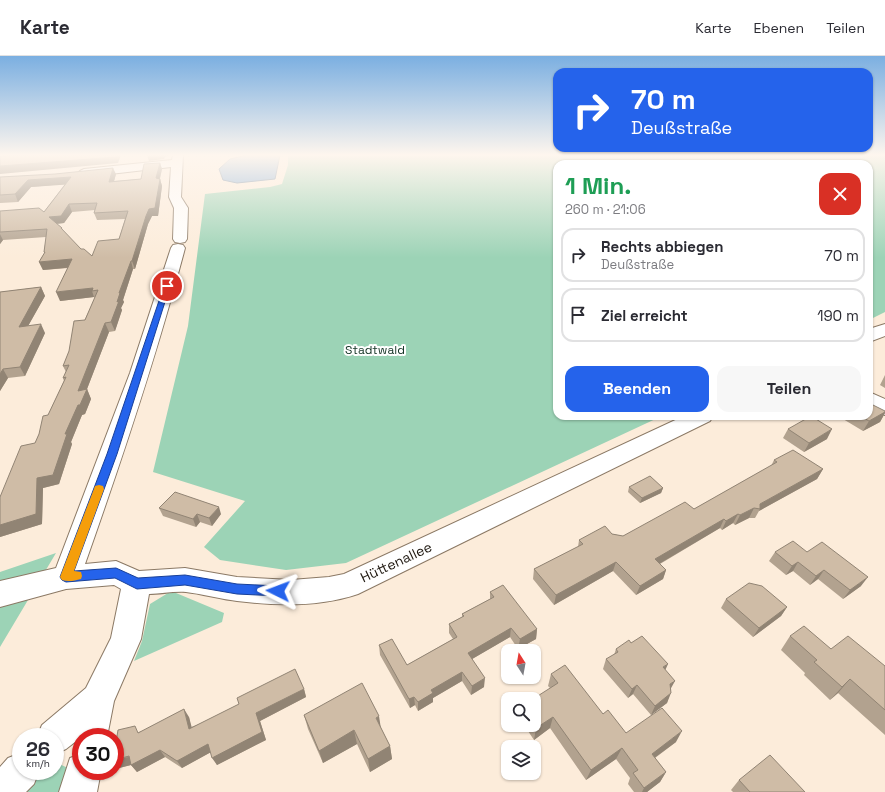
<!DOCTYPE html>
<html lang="de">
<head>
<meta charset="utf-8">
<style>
	:root { --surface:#fff; --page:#f7f7f7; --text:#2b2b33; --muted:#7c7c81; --line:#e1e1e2; --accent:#2563eb }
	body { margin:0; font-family:"Space Grotesk",sans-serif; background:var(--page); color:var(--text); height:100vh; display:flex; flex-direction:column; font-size:15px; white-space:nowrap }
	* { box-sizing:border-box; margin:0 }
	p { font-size:13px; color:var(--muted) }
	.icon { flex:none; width:22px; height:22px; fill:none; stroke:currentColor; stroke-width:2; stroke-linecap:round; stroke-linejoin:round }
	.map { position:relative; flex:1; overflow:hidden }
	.side { position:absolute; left:553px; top:104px; width:320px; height:260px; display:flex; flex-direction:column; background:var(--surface); border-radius:12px; box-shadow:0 1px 3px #0004 }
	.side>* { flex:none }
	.hud { position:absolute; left:553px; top:12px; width:320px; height:84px; border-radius:12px; box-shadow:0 1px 3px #0004; background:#2563eb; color:#fff; overflow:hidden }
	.needle { width:26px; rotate:349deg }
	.fabs { position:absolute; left:501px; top:588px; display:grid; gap:8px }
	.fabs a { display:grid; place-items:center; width:40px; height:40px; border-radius:8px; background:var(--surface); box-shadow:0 1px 3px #0004; font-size:20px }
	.speed { position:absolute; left:12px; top:672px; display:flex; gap:8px; font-size:20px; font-weight:700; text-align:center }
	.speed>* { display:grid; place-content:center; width:52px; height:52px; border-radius:50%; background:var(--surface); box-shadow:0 1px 3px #0004; line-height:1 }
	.speed small { font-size:10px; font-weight:400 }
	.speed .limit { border:6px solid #d22; background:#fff; color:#111 }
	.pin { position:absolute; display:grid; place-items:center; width:34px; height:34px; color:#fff; margin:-17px; border:2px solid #fff; border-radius:50%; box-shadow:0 1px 4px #0007 }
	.me { position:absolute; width:44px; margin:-22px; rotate:273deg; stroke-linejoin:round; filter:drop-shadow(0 0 3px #0008) }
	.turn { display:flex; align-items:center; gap:14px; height:84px; padding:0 12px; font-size:18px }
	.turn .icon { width:52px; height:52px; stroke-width:2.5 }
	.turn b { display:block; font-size:28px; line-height:34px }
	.round { display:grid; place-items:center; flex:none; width:42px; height:42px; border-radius:12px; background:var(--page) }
	.summary { display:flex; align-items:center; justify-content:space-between; height:68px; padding:0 12px }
	h1 { font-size:24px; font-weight:700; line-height:30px; color:#1e9e55 }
	.action { display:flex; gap:8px; margin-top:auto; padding:8px 12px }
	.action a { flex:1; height:46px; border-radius:12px; background:var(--accent); color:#fff; font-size:16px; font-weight:700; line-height:46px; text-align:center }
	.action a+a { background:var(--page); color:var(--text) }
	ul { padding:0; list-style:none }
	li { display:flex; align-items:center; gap:12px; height:54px; margin:0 8px 6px; padding:0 4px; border:2px solid var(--line); border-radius:12px }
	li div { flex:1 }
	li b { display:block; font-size:15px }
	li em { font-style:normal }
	header { display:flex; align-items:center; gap:24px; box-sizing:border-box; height:56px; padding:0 20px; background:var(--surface); border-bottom:1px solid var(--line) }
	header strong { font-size:19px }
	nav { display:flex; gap:22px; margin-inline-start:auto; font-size:14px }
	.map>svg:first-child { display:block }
	.green { fill:#9cd3b6 }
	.water { fill:#78a7d7; stroke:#5d7c9b }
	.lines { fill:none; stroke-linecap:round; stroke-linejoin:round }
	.minor-casing { stroke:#8b7965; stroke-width:2 }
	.minor { fill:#fff; fill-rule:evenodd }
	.wall { fill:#b2a28f; fill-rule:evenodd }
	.shaded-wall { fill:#918474 }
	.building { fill:#cfbca6; stroke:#918474; fill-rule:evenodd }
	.route { fill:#2563eb; stroke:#184099 }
	.slow { fill:#f59e0b }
	.labels { text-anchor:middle; stroke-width:4; stroke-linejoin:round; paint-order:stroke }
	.park-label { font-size:12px; fill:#123223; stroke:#fff }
	.near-street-label { font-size:14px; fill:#1f1810; stroke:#fff }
</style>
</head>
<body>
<header>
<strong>Karte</strong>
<nav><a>Karte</a><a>Ebenen</a><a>Teilen</a></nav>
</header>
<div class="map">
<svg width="885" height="736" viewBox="0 0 885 736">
	<rect width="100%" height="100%" fill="#fcecda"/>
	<path class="green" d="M288 99H885V256L869 264V108H557V360H662L346 507 286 514 220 504 204 491 245 445 153 416 188 270 205 138 270 131 282 128 288 109Z
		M56 497 0 591V516Z
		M168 537H176L224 557 222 566 134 605 142 585 150 548Z
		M55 706 68 712 65 736H17L35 715H55Z"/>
	<path class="water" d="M247 99H280L275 123 237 127 223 124 219 113 230 103Z"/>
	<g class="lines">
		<defs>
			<path id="minor" d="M173 99H183L181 141 188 152 187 183 185 186 180 187 175 186 173 183 174 152 169 141 171 111 84 121 80 119 78 117 80 115 84 113 172 104Z
				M178 188 183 189 185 192C157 299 122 403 85 508L116 505 139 515 185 512 237 521 291 524 329 521 344 518 684 360H713L710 365 358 538C320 551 277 550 237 545 220 543 203 538 186 536 174 535 161 538 149 538L141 583 114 645 107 681H81V695L78 693 75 686 66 693 55 698V681H37L42 669 86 632 111 582 121 533 114 529 66 533 0 551V525L56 512 130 317 171 192 173 189Z
				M885 268V280L869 286V273Z
				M869 336 885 343V359L869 352Z
				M21 697V715H39L34 728 26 736H0V711L8 702Z
				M81 698V715H101L97 736H59L70 702Z"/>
		</defs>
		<use href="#minor" class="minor-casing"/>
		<use href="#minor" class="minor"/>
	</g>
	<path class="wall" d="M160 107 162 113 160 123 162 130 158 160H152L148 168 135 213H133L123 244 124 246 121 252 122 254 115 275 109 276 87 333 91 343 85 358 82 359 71 386 72 388 59 428 43 432 42 468 0 481V441L35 387 64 325 63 322 66 316 63 310 95 242 94 241 60 245 68 212 43 214 39 206 44 198V196L46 181 3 184 0 188V155L44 156 65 128 31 131 18 146 0 147V121L116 118 114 125 141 123ZM95 154 94 157 97 164 125 163 119 183 92 200 81 193 63 175 62 172 57 168 64 167 72 156Z
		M41 231 45 240 28 270 45 277 25 320 8 322 0 335V236Z
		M885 319V332L880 329Z
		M885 355V357L880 366 863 375 838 360H869Z
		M788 373 827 383 804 396 783 382Z
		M774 404 823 413 817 423 759 455 755 462H749L735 469 733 467 722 474 720 472 660 508 666 514 663 523 636 539 613 515 554 549 533 523 534 513 578 491 579 484 612 478 623 480 694 453 771 410Z
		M629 431 663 432 661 437 640 447 628 436Z
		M159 452 221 458 212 470 200 466 196 471 163 460Z
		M775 496H807L861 530 843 543 818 523 810 529 793 515 786 519 769 505Z
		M490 536 537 573 536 583 518 593 510 581 472 603 484 631 471 639 462 625 433 642V646L418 655 415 649 410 652 380 599 379 589 407 609 453 583 449 577V568L462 561V558L490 543Z
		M726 543 787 551 781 560 753 581 721 552Z
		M790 580 885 610V679L838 637 830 644 804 619 805 617 781 594Z
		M631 587 665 614 671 633 667 647 651 659 633 638 628 642 603 613 606 603 614 599 616 593Z
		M551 618 626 677 676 686 655 702 666 716 660 726 647 736H634L628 728 630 722 616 703 586 724 550 672 534 684 524 669H534L550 632 548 630Z
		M304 633 306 641 260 665 266 684 217 709 211 696 182 712 165 701 137 716 131 709 119 712 139 676 189 661 191 671Z
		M304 659 380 670 390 690 392 703 370 716 357 688 323 707 308 673Z
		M739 724 805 736H733L731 734Z"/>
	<path class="shaded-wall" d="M117 99H121L118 107 0 118V110Z
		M147 99H168V100L165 101 164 103 149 105Z
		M160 107 162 113 158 129 156 122Z
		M113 112 116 118 112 133 109 126Z
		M71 121 74 128 31 131 18 146 15 138 28 124Z
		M160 123 162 130 158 160H152L148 168 135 213 132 205 146 160Z
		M69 148 72 156 64 167 52 168 49 161Z
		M0 178 3 184 0 188Z
		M72 203 75 211 43 214 39 206Z
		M131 205 133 213 123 244 124 246 121 252 122 254 115 275 111 266 119 237Z
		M41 231 45 240 23 279 19 271Z
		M93 232 92 235 94 241 60 245 56 236Z
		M105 267 109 276 87 333 91 343 85 358 82 359 71 386 72 388 59 428 43 432 42 468 0 481V469L37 422 65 378 78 335Z
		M41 268 45 277 25 320 20 311Z
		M3 313 8 322 0 335V318Z
		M885 356V357L880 366 863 375 869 365Z
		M832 373 827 383 804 396 809 387Z
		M823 413 817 423 759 455 760 453V448Z
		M663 432 661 437 640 447 642 442Z
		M219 451 221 458 212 470 209 462Z
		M754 452 749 462 735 469 740 459Z
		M197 458 200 466 196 471 193 463Z
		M738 458 733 467 722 474 726 465Z
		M724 463 720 472 652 512 655 503Z
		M616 506 613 515 554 549 556 539Z
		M798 506 793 515 786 519 792 510Z
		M666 514 663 523 636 539 640 530Z
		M824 514 818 523 810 529 816 520Z
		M868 521 861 530 843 543 850 534Z
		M787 551 781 560 753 581 759 572Z
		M511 572 510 581 467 606 468 597Z
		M537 573 536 583 518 593 520 583Z
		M668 608 664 617 663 611Z
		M462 616V625L433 642V646L418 655V646L431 634Z
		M485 622 484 631 471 639 472 630Z
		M850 623 838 637 830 644 842 631Z
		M675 625 670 634V628Z
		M637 629 633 638 628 642 632 633Z
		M304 633 306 641 260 665 266 684 217 709 212 702 256 657Z
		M671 637 667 647 651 659 655 650Z
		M414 641 415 649 410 652 409 643Z
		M184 653 189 661 194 680 189 673Z
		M379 660 381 673 376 662Z
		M553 661 550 672 534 684 536 672Z
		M354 674 357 688 323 707 319 695Z
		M682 675 676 686 646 708 652 698Z
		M208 688 213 695 182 712 177 705Z
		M390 690 392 703 370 716 368 703Z
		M622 692 616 703 586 724 591 714Z
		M160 694 165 701 137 716 131 709 119 712 115 707V704Z
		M666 716 660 726 647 736H642L644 732Z"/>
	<path class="building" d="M26 99H117L116 101 0 110V100Z
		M160 107 156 122 160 123 155 152 149 153 146 160 132 205H131L119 237H120L117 246 119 245 111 266 105 267 78 335 87 333 80 349H78L65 378H67L53 419 37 422 36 458 0 469V441L21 390 35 387 39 378 43 360 48 359 66 321 63 322 69 309 63 310 69 295 74 265 85 264 98 234 92 235 93 232 56 236 72 203 39 206 45 196H44L47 173 0 176V155L39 152 44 156 71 121 28 124 15 138 0 139V121L55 118 113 112 109 126 141 123 144 108ZM97 147 94 157 128 155 119 183 98 185 92 200 84 193H81L61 172H62L49 161 61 160 69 148Z
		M41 231 19 271 41 268 20 311 3 313 0 318V236Z
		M869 347 885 355V356L869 365 860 360H869Z
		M811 360 832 373 809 387 788 373Z
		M793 394 823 413 760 448V453L754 452 740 459 738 458 726 465 724 463 655 503 666 514 640 530 616 506 556 539 534 513 583 488 579 484 605 470 612 478 623 480 685 446 694 453 777 406 774 404Z
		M650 420 663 432 642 442 629 431Z
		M175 436 219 451 209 462 197 458 193 463 159 452Z
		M793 485 807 496 822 486 868 521 850 534 824 514 816 520 798 506 792 510 775 496Z
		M749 527 762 530 787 551 759 572 726 543Z
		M503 529 537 573 520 583 511 572 468 597 485 622 472 630 462 616 431 634 433 637 418 646 414 641 409 643 379 589 392 583 407 609 457 581 449 568 464 560 462 558 494 541 490 536Z
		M804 570 831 593 848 580 885 610V654L850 623 842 631 814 606 817 604 790 580Z
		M642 580 668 608 663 611 675 625 670 628 671 637 655 650 637 629 632 633 606 603 618 596 616 593 629 584 631 587Z
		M565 609 603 658 608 654 626 677 662 652 682 675 652 698 666 716 644 732 633 717 638 714 622 692 591 714 553 661 536 672 534 669V643H533L558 627 551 618Z
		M295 613 304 633 256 657 262 676 212 702 208 688 177 705 160 694 131 709 129 700 115 704V692L118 674 135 670 138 677 184 653 189 673 239 648 237 642Z
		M362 627 379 660 376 662 390 690 368 703 354 674 319 695 304 659Z
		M770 699 805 736H750L739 724Z"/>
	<linearGradient id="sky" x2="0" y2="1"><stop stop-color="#7bafe1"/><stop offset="0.49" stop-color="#fef6ee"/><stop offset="1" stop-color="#fef6ee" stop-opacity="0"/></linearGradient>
	<rect width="885" height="202" fill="url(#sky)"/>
	<path class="route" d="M167 228 170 230 117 398 74 515 116 512 138 522 185 519 237 528 278 530 282 532 283 535 282 539 278 540 237 538 185 529 137 533 115 522 66 526 62 524 60 521 107 398 164 230Z"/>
	<path class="slow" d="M99 429 103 430 104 433 74 515 81 516 82 520 81 523C74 525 68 526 62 524L60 521 94 433 95 430Z"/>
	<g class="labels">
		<g class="park-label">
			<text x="375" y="298">Stadtwald</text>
		</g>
		<g class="near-street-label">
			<text transform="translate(396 506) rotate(-25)" y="5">Hüttenallee</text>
		</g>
	</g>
</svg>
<div class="fabs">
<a><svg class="needle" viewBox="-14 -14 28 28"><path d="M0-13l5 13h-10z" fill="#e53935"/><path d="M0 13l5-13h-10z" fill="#7c7c81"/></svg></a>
<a><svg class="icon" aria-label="search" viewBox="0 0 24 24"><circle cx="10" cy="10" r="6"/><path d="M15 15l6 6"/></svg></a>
<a><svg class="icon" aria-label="layers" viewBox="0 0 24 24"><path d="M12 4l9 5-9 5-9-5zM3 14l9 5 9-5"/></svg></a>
</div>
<div class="speed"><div>26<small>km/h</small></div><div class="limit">30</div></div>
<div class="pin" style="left:167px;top:230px;background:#d93025"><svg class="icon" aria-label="arrive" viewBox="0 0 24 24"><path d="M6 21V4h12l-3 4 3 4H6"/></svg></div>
<svg class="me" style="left:278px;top:535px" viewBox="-20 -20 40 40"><path d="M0-17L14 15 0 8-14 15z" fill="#2563eb" stroke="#fff" stroke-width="4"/></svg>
<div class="hud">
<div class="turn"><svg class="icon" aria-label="right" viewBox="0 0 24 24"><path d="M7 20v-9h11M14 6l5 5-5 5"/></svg><div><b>70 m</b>Deußstraße</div></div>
</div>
<section class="side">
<div class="summary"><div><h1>1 Min.</h1><p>260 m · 21:06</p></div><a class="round" style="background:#d93025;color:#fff"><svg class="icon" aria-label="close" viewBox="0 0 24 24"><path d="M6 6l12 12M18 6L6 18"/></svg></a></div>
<ul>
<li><svg class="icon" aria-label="right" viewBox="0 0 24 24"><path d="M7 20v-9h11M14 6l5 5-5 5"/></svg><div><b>Rechts abbiegen</b><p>Deußstraße</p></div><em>70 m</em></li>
<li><svg class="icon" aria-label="arrive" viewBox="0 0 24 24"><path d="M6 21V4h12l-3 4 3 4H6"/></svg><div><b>Ziel erreicht</b></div><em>190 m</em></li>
</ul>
<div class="action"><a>Beenden</a><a>Teilen</a></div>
</section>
</div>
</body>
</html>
